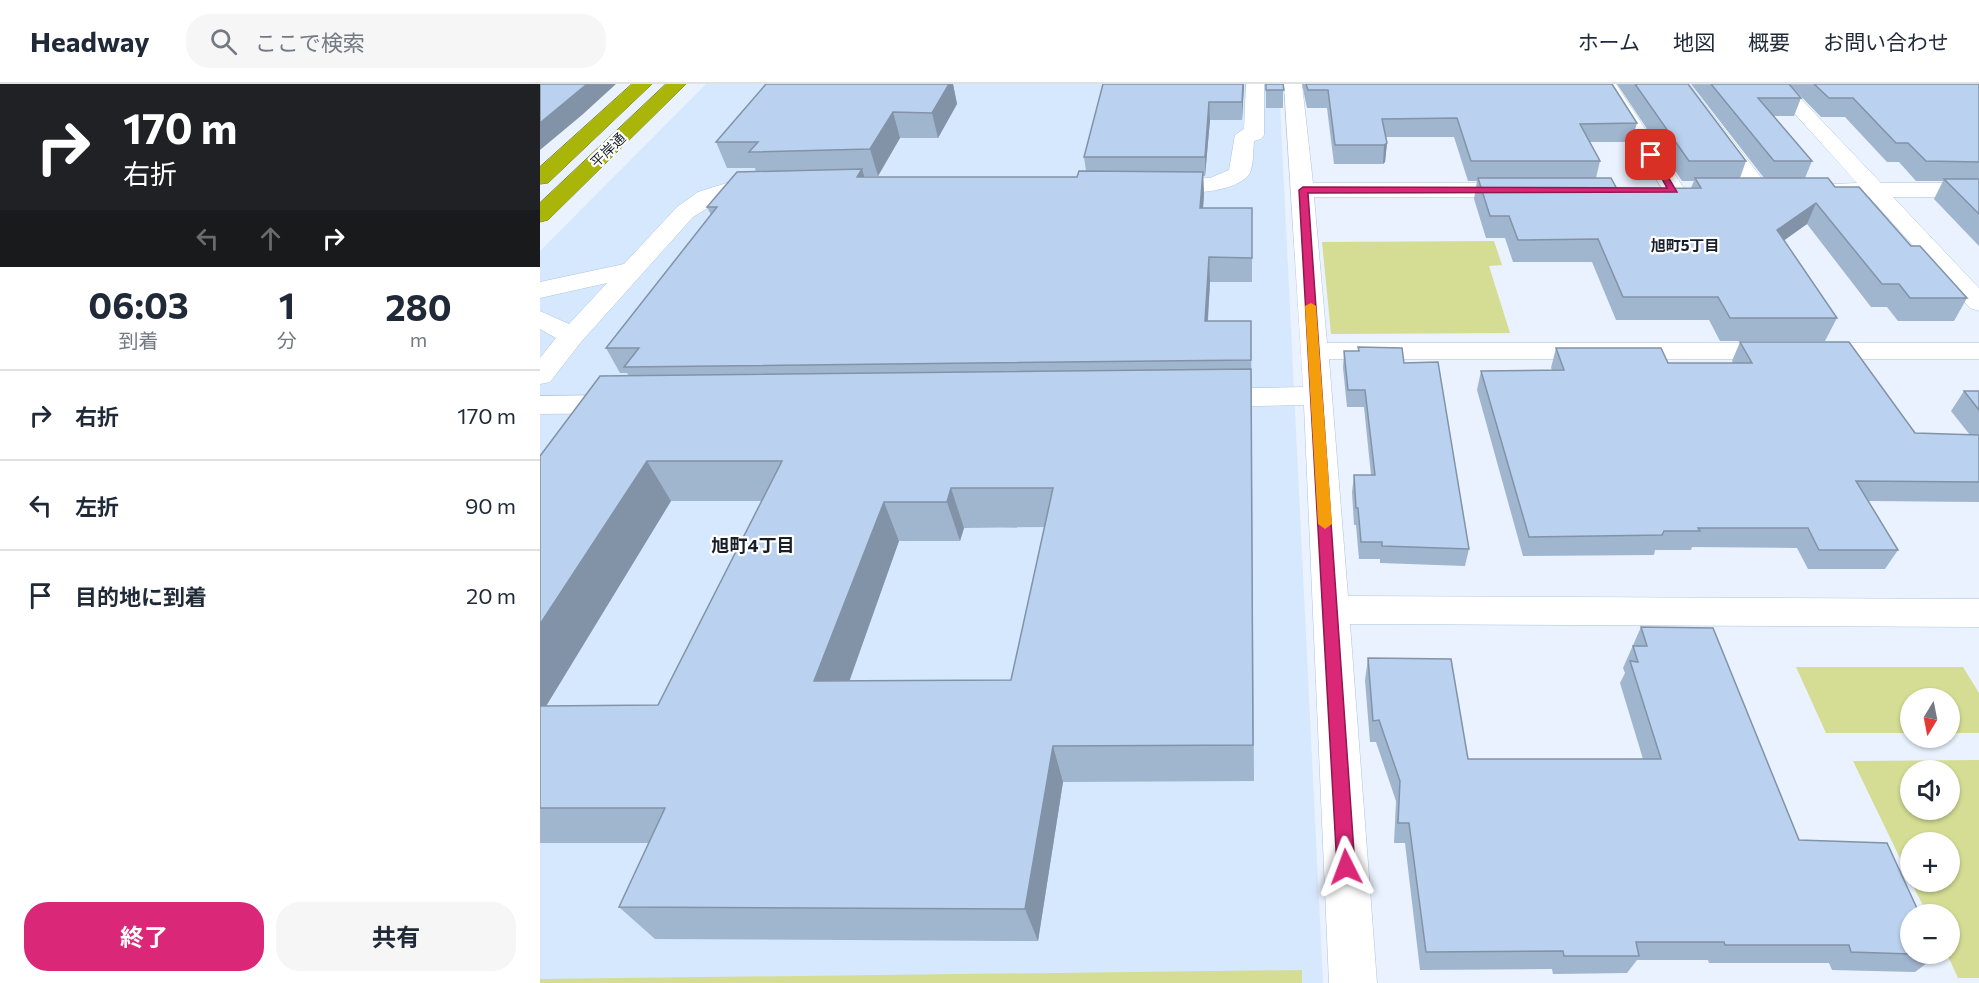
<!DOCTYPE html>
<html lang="ja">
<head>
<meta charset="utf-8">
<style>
	:root { --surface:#fff; --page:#f6f6f7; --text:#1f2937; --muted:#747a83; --line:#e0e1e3; --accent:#db2777 }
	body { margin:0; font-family:Commissioner,"Noto Sans JP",sans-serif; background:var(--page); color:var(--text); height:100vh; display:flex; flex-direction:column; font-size:22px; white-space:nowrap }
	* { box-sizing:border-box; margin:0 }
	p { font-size:20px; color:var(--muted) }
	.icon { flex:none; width:33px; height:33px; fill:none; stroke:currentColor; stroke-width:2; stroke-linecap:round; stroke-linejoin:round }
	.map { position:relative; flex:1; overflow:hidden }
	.panel { display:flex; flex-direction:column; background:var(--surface); width:540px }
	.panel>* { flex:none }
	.guide { background:#202124; color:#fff; overflow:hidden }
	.needle { width:39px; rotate:190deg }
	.fabs { position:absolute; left:1360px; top:604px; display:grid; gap:12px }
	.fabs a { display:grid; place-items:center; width:60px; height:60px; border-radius:50%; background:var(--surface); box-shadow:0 2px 4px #0004; font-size:30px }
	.pin { position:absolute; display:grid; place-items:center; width:51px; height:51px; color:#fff; margin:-26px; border-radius:12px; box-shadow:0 3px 9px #0006 }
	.me { position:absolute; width:66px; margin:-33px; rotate:357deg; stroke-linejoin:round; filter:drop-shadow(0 0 4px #0008) }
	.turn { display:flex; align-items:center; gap:21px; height:126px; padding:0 24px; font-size:27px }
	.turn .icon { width:78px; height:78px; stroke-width:2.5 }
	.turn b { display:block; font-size:42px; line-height:51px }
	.lanes { display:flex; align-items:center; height:57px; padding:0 24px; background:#0003; justify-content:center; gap:30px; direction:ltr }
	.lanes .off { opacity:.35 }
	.eta { display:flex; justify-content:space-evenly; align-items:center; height:102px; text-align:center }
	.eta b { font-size:36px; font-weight:700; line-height:42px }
	.primary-button { display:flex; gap:12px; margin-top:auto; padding:12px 24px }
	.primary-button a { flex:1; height:69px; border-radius:24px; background:var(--accent); color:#fff; font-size:24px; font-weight:700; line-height:69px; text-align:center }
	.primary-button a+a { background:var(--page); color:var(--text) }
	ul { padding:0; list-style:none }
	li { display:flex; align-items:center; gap:18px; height:90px; padding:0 24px; border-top:2px solid var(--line) }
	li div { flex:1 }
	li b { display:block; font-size:22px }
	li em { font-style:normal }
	header { display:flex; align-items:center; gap:36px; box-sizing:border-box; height:84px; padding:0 30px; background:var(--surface); border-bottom:2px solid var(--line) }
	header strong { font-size:28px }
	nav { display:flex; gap:33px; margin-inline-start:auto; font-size:21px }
	.search { width:420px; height:54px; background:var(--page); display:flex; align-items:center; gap:15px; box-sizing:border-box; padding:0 21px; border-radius:24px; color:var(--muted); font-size:22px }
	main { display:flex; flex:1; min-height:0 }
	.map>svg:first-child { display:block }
	.built { fill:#d6e8fd }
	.green { fill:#d4dd93; fill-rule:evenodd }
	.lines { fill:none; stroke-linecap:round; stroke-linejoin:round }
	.minor-casing { stroke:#adc4e0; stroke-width:1 }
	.highway-casing { stroke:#778015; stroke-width:1 }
	.minor { fill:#fff; fill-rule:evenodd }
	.highway { fill:#aab50a; fill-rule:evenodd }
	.wall { fill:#a0b5ce; fill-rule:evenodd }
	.shaded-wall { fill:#8293a7 }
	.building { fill:#bad2ef; stroke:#8293a7; stroke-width:1.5; fill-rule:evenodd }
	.route { fill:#db2777; stroke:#8e194d; stroke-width:1.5 }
	.slow { fill:#f59e0b }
	.labels { text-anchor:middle; stroke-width:4.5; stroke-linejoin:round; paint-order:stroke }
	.far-street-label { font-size:14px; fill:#171f2a; stroke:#fff }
	.far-neighbourhood-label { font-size:15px; font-weight:bold; fill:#171f2a; stroke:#fff }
	.neighbourhood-label { font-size:18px; font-weight:bold; fill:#171f2a; stroke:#fff }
</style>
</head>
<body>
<header>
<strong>Headway</strong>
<div class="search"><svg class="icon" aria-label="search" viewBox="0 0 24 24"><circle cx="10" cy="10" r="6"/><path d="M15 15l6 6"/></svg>ここで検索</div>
<nav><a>ホーム</a><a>地図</a><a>概要</a><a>お問い合わせ</a></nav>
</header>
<main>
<section class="panel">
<div class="guide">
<div class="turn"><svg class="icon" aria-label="right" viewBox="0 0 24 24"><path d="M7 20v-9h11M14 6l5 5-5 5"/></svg><div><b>170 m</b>右折</div></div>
<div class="lanes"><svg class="icon off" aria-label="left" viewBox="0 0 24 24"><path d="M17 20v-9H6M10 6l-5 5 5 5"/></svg><svg class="icon off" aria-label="ahead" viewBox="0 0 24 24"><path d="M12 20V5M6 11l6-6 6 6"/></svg><svg class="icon" aria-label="right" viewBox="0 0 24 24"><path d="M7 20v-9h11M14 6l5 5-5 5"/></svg></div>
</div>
<div class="eta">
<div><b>06:03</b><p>到着</p></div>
<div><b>1</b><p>分</p></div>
<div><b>280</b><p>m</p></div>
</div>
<ul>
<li><svg class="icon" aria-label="right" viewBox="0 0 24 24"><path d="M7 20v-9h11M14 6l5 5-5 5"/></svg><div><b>右折</b></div><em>170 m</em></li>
<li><svg class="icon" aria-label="left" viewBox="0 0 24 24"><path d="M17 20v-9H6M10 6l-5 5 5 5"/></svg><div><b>左折</b></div><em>90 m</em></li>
<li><svg class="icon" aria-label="arrive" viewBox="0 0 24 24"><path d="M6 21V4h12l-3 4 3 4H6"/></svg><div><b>目的地に到着</b></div><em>20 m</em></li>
</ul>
<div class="primary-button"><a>終了</a><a>共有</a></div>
</section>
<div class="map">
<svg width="1439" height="899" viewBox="0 0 1439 899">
	<rect width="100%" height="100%" fill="#e9f2fe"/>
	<path class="built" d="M166 0H739L783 899H0V167Z"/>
	<path class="green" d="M954 157 962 181 949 182 970 249 791 250 782 158Z
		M1256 583H1423L1439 609V649H1410V615H1371V649H1286Z
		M1439 676V894H1418L1407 870H1410V831H1388L1371 798H1410V759H1371V797L1313 677ZM1371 687H1410V726H1371Z
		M762 886V899H0V895Z"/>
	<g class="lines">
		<defs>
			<path id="minor" d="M706 0H724V51L721 55 714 57C713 66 714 87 707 93 688 111 635 111 611 106L608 101 611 96 670 94 689 86 695 51 704 45Z
				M744 0H762L773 99H981L989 101 992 106 989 111 981 113H774L787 259H1439V275H789L808 512 1439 515V543L810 540 837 899H789L764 321 668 323 658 320 654 314 658 308 668 305 763 303Z
				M1058 0H1076L1145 106 1142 111H1126Z
				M1131 0H1149L1227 101 1230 106 1227 111H1211Z
				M1228 0H1247L1341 99H1439V113H1353L1439 204V227L1430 224 1329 113 1268 111 1265 106 1268 101 1317 99Z
				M228 95 236 97 239 102 236 107 189 111 153 133 41 258 10 298 0 300V274L16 254 0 245V227L29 240 67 199 0 214V198L84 180 137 123 158 108 193 97Z
				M82 311 92 314 96 320 92 326 82 329 0 330V312Z"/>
			<path id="highway" d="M92 0H112L8 99 0 100V83Z
				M126 0H146L8 136 0 138V119Z"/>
		</defs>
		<use href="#minor" class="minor-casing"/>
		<use href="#highway" class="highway-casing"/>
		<use href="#minor" class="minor"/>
		<use href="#highway" class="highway"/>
	</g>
	<path class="wall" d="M226 0H413L417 20 398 54H360L338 92H324V93H537L546 87 544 73 704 0 702 36H670L665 92H663L664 111 663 124H712V198H670L668 237H711L714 697 523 698 498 857 115 855 79 823 109 759H0V372L89 292 87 289H80L66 264 171 131 167 123 216 88 215 84H187L176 58ZM131 417H222L118 621 6 622ZM504 443 471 596 309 597 359 457H420L424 444Z
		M726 0H743V24H726Z
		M762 0H1072L1097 39 1091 58H1050L1060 77 1056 94 1077 105 1151 104 1154 97H1142L1077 0H1148L1206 77 1200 94H1224L1151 0H1249L1261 14 1254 32H1234L1272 77 1265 94 1295 103 1371 162 1427 214 1414 237H1358L1347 223H1331L1267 140 1244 156 1297 234 1285 257H1180L1169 236H1076L1052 178H973L965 154H946L934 115 937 97H928L914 53H846L847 59 845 78 843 80H794L787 24H767Z
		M1249 0H1439V162L1394 115 1403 97H1376L1359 78H1347L1305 33H1281Z
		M1200 258 1375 349 1430 351 1411 327 1424 307H1439V418L1328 417 1358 466 1345 485H1268L1257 464 1152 463 1151 466H1115L1114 471 983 472 937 306 941 287 1012 286 1011 284 1016 264 1128 279H1193L1192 277Z
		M818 263 864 279 929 465 925 482 840 479V475H819L816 441H814L812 408 814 391H831L824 323H807L803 284 804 267H818Z
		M1101 543 1259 756 1398 871 1375 888 1292 886 1289 879H1169L1168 876H1097L1087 889 1013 890 1012 885 880 886 865 759H854L856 717 836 658H830L825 596 828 574 928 675H1103L1080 599 1085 589 1083 584Z"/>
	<path class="shaded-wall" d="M47 0H76L42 31 0 66V39Z
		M409 0H413L417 20 398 54 392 29Z
		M703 0H704L702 36V18Z
		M669 18 670 36 665 92V73Z
		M353 28 360 54 338 92 330 65Z
		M847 59 845 78 843 80 844 61Z
		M322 85 329 108 317 93Z
		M663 88 664 111 661 148 660 124Z
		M1276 119 1267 140 1228 168 1237 146Z
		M669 173 670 198 666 262 665 237Z
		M107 377 131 417 0 632V540Z
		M411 404 424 444 420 457 407 418Z
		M344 418 359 457 296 635 274 597Z
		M513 662 523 698 498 857 485 825Z"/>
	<path class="building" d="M0 0H47L0 39Z
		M226 0H409L392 29 353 28 330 65 209 68 218 58H176Z
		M563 0H703L702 18H669L665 73H544Z
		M726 0H743L744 6H726Z
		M766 0H1072L1097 39 1040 40 1060 77H931L917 34 842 35 847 59 844 61H795L788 6H768Z
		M1095 0H1148L1206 77H1149Z
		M1171 0H1249L1261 14H1218L1272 77H1234Z
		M1274 0H1439V78L1386 77 1368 59H1356L1313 14H1289Z
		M322 85 317 93H537L539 87 663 88 660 124H712V174L669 173 665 237H711V276L84 283 99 264H66L177 123H167L197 88Z
		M938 94H1071L1077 105 1161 104 1155 94H1288L1295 103H1319L1371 162H1380L1427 214H1370L1359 200H1342L1276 119 1237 146 1297 234H1190L1178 213H1083L1058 155 978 156 969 132H950Z
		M1404 95H1439V130Z
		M1200 258H1309L1375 349 1439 351V398L1316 397 1358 466H1279L1268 444H1158L1160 447H1124L1122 451 989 453 941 287 1024 286 1016 264H1121L1128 279H1212Z
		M818 263 862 264 864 279 898 278 929 465 842 462V458H821L818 424H816L814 391H835L825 306H808L804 267H819Z
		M711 285 713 661 513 662 485 825 79 823 125 724H0V622L118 621 242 377H107L0 540V372L60 292ZM411 404H513L471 596 274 597 344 418H407Z
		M1424 307H1439V326Z
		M1101 543 1173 544 1259 756 1347 759 1380 831H1371V870L1311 868 1309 861H1185L1184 858H1096L1099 872H1024L1023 867 886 868 869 739H858L860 697 839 636 833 637 828 574 911 575 928 675H1121L1090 577 1098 578 1093 562H1107Z"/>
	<path class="route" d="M1108 69H1114L1137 108 768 109 815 783 812 789 806 791 799 789 797 783 759 106 763 103 1127 104Z"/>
	<path class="slow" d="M771 219 776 222 792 440 785 445 778 440 765 222Z"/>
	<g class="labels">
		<g class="far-street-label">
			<text transform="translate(68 66) rotate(-44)" y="5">平岸通</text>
		</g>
		<g class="far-neighbourhood-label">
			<text x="1145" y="167">旭町5丁目</text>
		</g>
		<g class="neighbourhood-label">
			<text x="213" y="468">旭町4丁目</text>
		</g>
	</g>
</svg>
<div class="fabs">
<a><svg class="needle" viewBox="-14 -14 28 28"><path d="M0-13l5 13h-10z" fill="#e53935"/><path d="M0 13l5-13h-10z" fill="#747a83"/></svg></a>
<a><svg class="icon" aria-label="sound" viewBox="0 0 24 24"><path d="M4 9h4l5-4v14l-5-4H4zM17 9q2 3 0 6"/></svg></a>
<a>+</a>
<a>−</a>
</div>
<div class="pin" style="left:1111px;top:71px;background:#d93025"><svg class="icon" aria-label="arrive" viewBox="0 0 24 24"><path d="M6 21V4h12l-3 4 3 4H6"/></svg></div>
<svg class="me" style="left:806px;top:783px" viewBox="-20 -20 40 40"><path d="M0-17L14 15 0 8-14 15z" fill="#db2777" stroke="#fff" stroke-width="4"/></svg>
</div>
</main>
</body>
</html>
